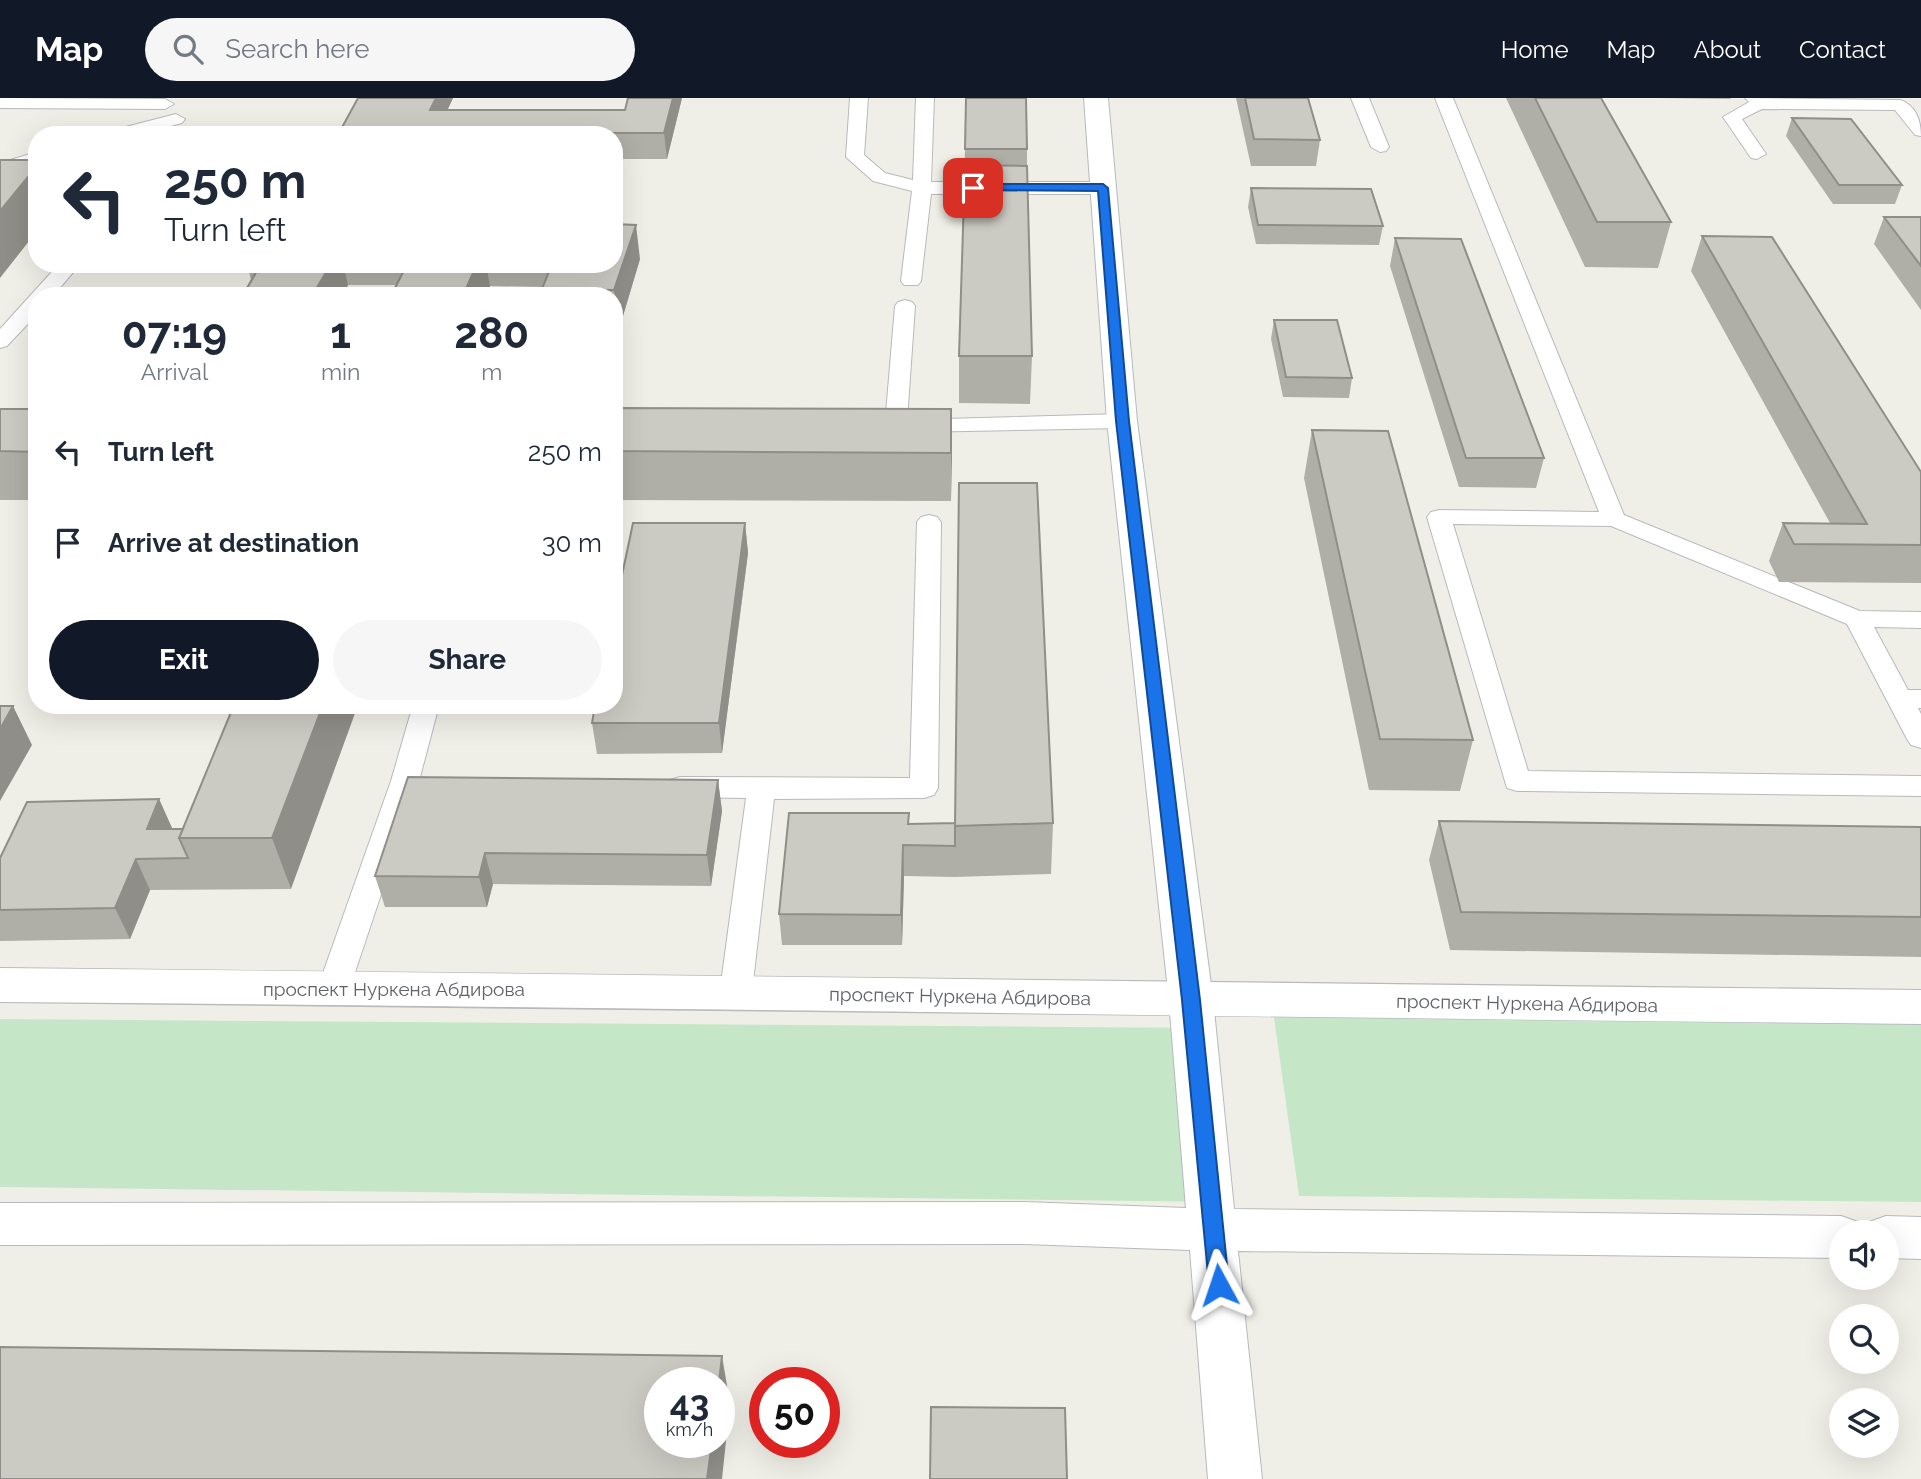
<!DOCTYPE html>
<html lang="en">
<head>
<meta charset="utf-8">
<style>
	:root { --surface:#fff; --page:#f6f6f7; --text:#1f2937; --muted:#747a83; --accent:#111827 }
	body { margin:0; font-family:Raleway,sans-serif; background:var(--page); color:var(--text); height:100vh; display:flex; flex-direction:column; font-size:26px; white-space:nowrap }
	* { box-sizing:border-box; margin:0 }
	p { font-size:23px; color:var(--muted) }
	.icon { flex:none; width:38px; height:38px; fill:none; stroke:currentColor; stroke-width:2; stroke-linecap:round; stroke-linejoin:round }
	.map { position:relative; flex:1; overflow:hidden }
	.drawer { position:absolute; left:28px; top:189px; width:595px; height:427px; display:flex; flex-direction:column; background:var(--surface); border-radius:28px; box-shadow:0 7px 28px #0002 }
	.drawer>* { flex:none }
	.guide { position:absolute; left:28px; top:28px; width:595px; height:147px; border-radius:28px; box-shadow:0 7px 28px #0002; background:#fff; color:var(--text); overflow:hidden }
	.tools { position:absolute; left:1829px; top:1122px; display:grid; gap:14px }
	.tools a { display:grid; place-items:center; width:70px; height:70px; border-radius:50%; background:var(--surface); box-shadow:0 7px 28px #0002; font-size:35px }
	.speed { position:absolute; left:644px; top:1269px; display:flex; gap:14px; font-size:35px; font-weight:700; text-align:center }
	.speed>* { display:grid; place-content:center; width:91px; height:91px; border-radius:50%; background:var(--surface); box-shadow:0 7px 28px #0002; line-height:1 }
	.speed small { font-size:18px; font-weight:400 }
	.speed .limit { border:10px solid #d22; background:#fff; color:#111 }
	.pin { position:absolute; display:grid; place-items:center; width:60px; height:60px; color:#fff; margin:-30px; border-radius:14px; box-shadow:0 4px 10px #0006 }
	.me { position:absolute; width:77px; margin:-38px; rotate:355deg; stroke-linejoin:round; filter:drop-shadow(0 0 5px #0008) }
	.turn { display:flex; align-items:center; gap:24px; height:147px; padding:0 21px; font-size:32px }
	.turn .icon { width:91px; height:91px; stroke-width:2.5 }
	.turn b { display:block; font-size:49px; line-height:60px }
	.eta { display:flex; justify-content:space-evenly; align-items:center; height:119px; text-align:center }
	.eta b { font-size:42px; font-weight:700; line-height:49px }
	.button { display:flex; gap:14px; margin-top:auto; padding:14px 21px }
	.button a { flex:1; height:80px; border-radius:42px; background:var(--accent); color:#fff; font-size:28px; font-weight:700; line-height:80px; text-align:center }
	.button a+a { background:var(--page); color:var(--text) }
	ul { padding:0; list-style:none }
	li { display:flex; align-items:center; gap:21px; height:91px; padding:0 21px }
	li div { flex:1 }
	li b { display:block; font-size:26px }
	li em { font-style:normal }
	header { display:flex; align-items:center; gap:42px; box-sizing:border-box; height:98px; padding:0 35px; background:var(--accent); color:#fff }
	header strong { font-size:33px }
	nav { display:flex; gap:38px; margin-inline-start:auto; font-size:24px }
	.search { width:490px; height:63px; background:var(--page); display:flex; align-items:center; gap:18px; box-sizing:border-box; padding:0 24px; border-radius:38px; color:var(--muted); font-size:26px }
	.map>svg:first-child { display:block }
	.green { fill:#c5e7c8 }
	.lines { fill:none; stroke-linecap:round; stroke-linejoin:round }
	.lane-casing { stroke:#b7b9bd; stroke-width:2 }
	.street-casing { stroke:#b7b9bd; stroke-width:2 }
	.secondary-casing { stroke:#b6b9be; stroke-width:2 }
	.lane { fill:#fff; fill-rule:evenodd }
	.street { fill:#fff; fill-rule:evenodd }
	.secondary { fill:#fff; fill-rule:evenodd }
	.wall { fill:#afafa8 }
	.shaded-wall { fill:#8f8e88 }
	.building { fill:#cccbc3; stroke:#8f8e88; stroke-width:2 }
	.route { fill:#1a73e8; stroke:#114b97; stroke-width:2 }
	.labels { text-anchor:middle; stroke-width:7; stroke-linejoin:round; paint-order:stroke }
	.street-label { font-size:19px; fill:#5f6267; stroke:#fff }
</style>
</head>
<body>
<header>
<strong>Map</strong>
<div class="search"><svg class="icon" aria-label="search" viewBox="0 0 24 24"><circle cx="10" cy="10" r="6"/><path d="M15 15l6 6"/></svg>Search here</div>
<nav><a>Home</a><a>Map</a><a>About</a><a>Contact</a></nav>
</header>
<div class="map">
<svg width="1921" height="1381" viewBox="0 0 1921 1381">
	<rect width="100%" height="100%" fill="#f0efe7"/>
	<path class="green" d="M1272 905 1921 911V1104L1299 1098Z
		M0 921 1203 930 1222 1104 0 1089Z"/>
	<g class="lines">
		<defs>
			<path id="lane" d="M0 0 165 1 174 6 165 11 0 10Z
				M850 0H868L864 57 885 75 913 82 916 0H934L931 84H1103L1112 90 1103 96H931L921 183 918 187H904L901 183 912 93 873 83 846 59Z
				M1351 0H1369L1389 49 1386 53 1380 54 1371 49Z
				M1435 0H1453L1624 417 1860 513 1921 514V530L1874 529 1908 592H1921V610H1918L1921 616V650L1911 647 1907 641 1847 526 1611 428 1453 426 1528 673 1921 678V698L1517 693 1507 690 1427 419 1431 414 1439 412 1599 414Z
				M1745 0 1900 2C1916 7 1921 23 1921 38L1915 37 1895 12 1762 11 1742 21 1766 56 1757 61 1751 60 1723 19 1749 4Z
				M176 16 185 21 182 25 137 37H107L110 33Z
				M37 54V65L0 76V65Z
				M59 166H80L53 198H37V216L7 248 0 250V231Z
				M905 202 912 204 915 208 907 322 1122 316 1130 318 1133 323 1130 328 1122 330 915 334 906 329 896 334 888 332 885 327 895 208 898 204Z
				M929 417 937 419 941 424 938 690 934 697 924 700 774 701 752 893 747 902 736 905 725 902 720 893 746 700 680 699 670 696 666 689 670 682 680 679 910 680 917 424 921 419Z
				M413 607H439L419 683 349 892 344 901 333 904 322 901 317 892 391 683Z"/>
			<path id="street" d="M0 870C640 876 1281 886 1921 892V926C1281 920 640 909 0 904Z"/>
			<path id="secondary" d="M1084 0H1108L1137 323 1213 902 1234 1111 1841 1118 1858 1124 1863 1134H1841V1160L1238 1153 1262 1381H1208L1190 1152 1024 1146 0 1147V1105L1024 1104 1186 1110 1169 902 1107 323Z
				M1886 1118 1921 1119V1161L1886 1160V1134H1864L1869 1124Z"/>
		</defs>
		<use href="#lane" class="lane-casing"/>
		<use href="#street" class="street-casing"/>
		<use href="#secondary" class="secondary-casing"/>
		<use href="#lane" class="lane"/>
		<use href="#street" class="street"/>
		<use href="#secondary" class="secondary"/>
	</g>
	<path class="wall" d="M453 0 447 12H625L682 0 667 61H614V37H339V35Z
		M1236 0H1308L1320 42 1316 68H1251Z
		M1506 0H1601L1671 124 1658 170 1585 169Z
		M1657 0H1731L1730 1Z
		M1792 20 1902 87 1895 106H1833L1786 38Z
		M965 51H1027V72L1032 258 1030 306 959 305V258Z
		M1251 90 1383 128 1379 147 1256 146 1248 109Z
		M1884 119H1921V212L1874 146Z
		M1702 138 1921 374V485L1779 484 1769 463 1783 425H1830L1691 173Z
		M1395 140 1544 360 1536 390 1459 389 1390 168Z
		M640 161 620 228H614V198H543L542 191 543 189 490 188 485 198H394L393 194 396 187H348L342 198H249L247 190 251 182 247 166H614Z
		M1274 222 1352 280 1349 300 1283 299 1271 241Z
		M614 310 951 311V403L614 402Z
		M0 311H37V402H0Z
		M1312 332 1473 642 1460 693 1369 692 1304 380Z
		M745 425 748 455 722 655 597 656 592 625Z
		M234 607 291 791 150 792 130 841 0 843V760L159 701 172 731H183Z
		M718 682 722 713 711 788 493 786 487 809H385L375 778Z
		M1439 723 1921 729V859L1450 852 1429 762Z
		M955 725H1053L1051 776 955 779 904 778 902 847H782L779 816 909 726Z"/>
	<path class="shaded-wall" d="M436 0H453L437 35 430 12Z
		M673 0H682L667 61 664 35Z
		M37 68V133L0 180V113Z
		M636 127 640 161 620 228 614 192Z
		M331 166H343L348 187 342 198H318L316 191Z
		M477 166H486L490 188 485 198H464V195Z
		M951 311 952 360 951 403Z
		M745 425 748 455 722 655 719 625Z
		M323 607H358L291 791 272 740Z
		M13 608 32 647 0 703V631Z
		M718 682 722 713 711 788 707 757Z
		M159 701 173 732 147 731Z
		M903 747 904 778 902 847 901 817Z
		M485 755 493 786 487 809 479 779Z
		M136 761 150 792 130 841 115 810Z
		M722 1258 730 1305 722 1381H707L712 1344H719V1284Z"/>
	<path class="building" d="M358 0H436L430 12H625L628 0H673L664 35H339Z
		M966 0H1026L1027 51H965Z
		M1245 0H1308L1320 42 1254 41Z
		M1535 0H1601L1671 124H1597Z
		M1792 20 1851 21 1902 87H1839Z
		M0 62H37V68L0 113Z
		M965 67 1027 68 1032 258H959Z
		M1251 90 1371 91 1383 128 1258 127Z
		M1884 119H1921V168Z
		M614 126 636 127 614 192 542 191 552 166H614Z
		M1702 138 1772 139 1921 374V447L1794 446 1783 425 1867 426Z
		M1395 140 1461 141 1544 360H1466Z
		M261 166H331L316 191 247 190Z
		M407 166H477L464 195 393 194Z
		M1274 222H1337L1352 280 1286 279Z
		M614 310 951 311V355L614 353Z
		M0 311H37V354L0 353Z
		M1312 332 1388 333 1473 642 1380 641Z
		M959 385H1037L1053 725 955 728Z
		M633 425H745L719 625H592L595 607H614V515Z
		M234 607H323L272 740H179Z
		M0 608H13L0 631Z
		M408 679 718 682 707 757 485 755 479 779 375 778Z
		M159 701 147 731H183L179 740 188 760 136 761 115 810 0 812V760L27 704Z
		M789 715H909L908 726 955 725V748L903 747 901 817 779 816Z
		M1439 723 1921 729V819L1461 814Z
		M0 1249 722 1258 719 1284H660V1344H712L707 1381H0Z
		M931 1309 1065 1310 1067 1381H930Z"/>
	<path class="route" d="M973 86H1103L1108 90 1129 323 1200 902 1229 1187 1226 1193 1219 1196 1212 1193 1209 1187 1182 902 1116 323 1098 93 970 92 968 90Z"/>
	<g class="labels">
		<g class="street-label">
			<text x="394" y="898">проспект Нуркена Абдирова</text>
			<text transform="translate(960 898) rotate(1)" y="7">проспект Нуркена Абдирова</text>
			<text transform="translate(1527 905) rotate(1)" y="7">проспект Нуркена Абдирова</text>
		</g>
	</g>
</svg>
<div class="tools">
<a><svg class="icon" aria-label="sound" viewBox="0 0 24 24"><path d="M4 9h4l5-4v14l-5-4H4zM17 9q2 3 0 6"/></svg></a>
<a><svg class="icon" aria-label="search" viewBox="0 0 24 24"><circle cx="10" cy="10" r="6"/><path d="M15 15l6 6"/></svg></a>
<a><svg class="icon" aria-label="layers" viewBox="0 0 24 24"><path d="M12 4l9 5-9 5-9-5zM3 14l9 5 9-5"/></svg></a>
</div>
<div class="speed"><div>43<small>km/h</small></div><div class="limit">50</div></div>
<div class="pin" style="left:973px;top:90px;background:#d93025"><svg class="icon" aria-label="arrive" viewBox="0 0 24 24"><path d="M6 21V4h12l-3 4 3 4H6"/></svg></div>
<svg class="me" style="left:1219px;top:1187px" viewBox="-20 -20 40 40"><path d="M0-17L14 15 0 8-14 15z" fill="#1a73e8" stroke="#fff" stroke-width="4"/></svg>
<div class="guide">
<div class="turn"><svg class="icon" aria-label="left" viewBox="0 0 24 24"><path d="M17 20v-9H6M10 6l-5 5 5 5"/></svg><div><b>250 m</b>Turn left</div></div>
</div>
<section class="drawer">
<div class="eta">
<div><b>07:19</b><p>Arrival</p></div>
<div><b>1</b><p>min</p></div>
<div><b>280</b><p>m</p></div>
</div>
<ul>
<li><svg class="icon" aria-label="left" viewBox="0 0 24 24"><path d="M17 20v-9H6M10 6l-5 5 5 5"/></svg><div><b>Turn left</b></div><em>250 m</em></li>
<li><svg class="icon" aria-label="arrive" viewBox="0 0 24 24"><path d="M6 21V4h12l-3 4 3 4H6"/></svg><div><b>Arrive at destination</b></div><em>30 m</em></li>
</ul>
<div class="button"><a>Exit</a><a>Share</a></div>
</section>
</div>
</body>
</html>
